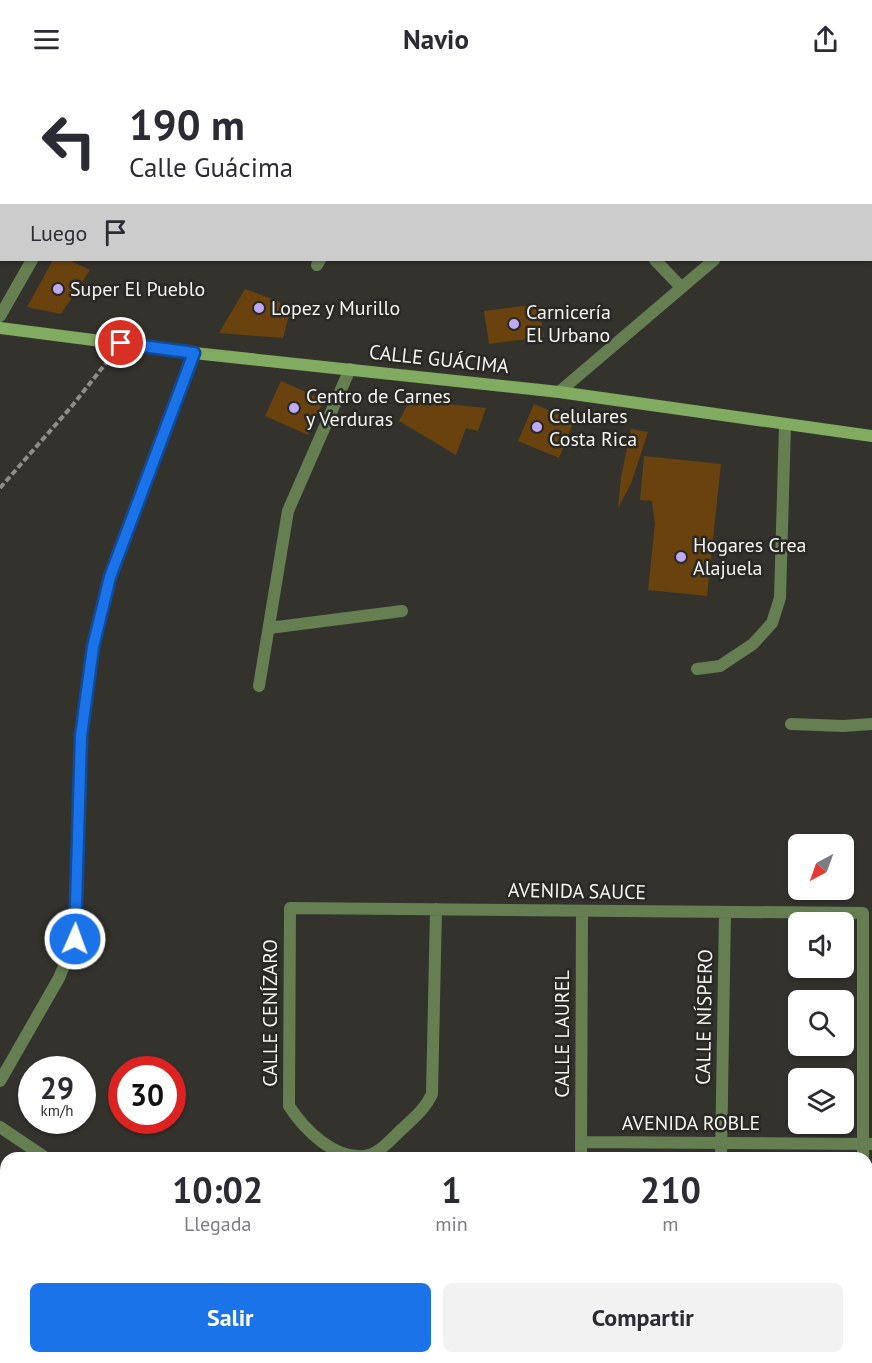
<!DOCTYPE html>
<html lang="es">
<head>
<meta charset="utf-8">
<style>
	:root { --surface:#fff; --page:#f2f2f3; --text:#2b2b33; --muted:#7c7c81; --accent:#1a73e8 }
	body { margin:0; font-family:"PT Sans",sans-serif; background:var(--page); color:var(--text); height:100vh; display:flex; flex-direction:column; font-size:22px; white-space:nowrap }
	* { box-sizing:border-box; margin:0 }
	p { font-size:20px; color:var(--muted) }
	.icon { flex:none; width:33px; height:33px; fill:none; stroke:currentColor; stroke-width:2; stroke-linecap:round; stroke-linejoin:round }
	.map { position:relative; flex:1; overflow:hidden }
	.sheet { position:absolute; left:0px; top:1074px; width:873px; height:212px; display:flex; flex-direction:column; background:var(--surface); border-radius:18px 18px 0 0; box-shadow:0 2px 4px #0004 }
	.sheet>* { flex:none }
	.top-card { position:absolute; left:0px; top:0px; width:873px; height:183px; box-shadow:0 2px 4px #0004; background:#fff; color:var(--text); overflow:hidden }
	.needle { width:39px; rotate:221deg }
	.fabs { position:absolute; left:788px; top:756px; display:grid; gap:12px }
	.fabs a { display:grid; place-items:center; width:66px; height:66px; border-radius:9px; background:var(--surface); box-shadow:0 2px 4px #0004; font-size:30px }
	.speed { position:absolute; left:18px; top:978px; display:flex; gap:12px; font-size:30px; font-weight:700; text-align:center }
	.speed>* { display:grid; place-content:center; width:78px; height:78px; border-radius:50%; background:var(--surface); box-shadow:0 2px 4px #0004; line-height:1 }
	.speed small { font-size:15px; font-weight:400 }
	.speed .limit { border:9px solid #d22; background:#fff; color:#111 }
	.pin { position:absolute; display:grid; place-items:center; width:51px; height:51px; color:#fff; margin:-26px; border:3px solid #fff; border-radius:50%; box-shadow:0 2px 6px #0007 }
	.me { position:absolute; width:66px; margin:-33px; rotate:2deg; stroke-linejoin:round; filter:drop-shadow(0 0 4px #0008) }
	.turn { display:flex; align-items:center; gap:21px; height:126px; padding:0 30px; font-size:27px }
	.turn .icon { width:78px; height:78px; stroke-width:2.5 }
	.turn b { display:block; font-size:42px; line-height:51px }
	.then { display:flex; align-items:center; height:57px; padding:0 30px; background:#0003; gap:12px; font-size:22px }
	.eta { display:flex; justify-content:space-evenly; align-items:center; height:102px; text-align:center }
	.eta b { font-size:36px; font-weight:800; line-height:42px }
	.primary-button { display:flex; gap:12px; margin-top:auto; padding:12px 30px }
	.primary-button a { flex:1; height:69px; border-radius:9px; background:var(--accent); color:#fff; font-size:24px; font-weight:800; line-height:69px; text-align:center }
	.primary-button a+a { background:var(--page); color:var(--text) }
	header { display:flex; justify-content:space-between; align-items:center; height:78px; padding:0 30px; background:var(--surface); font-size:27px; font-weight:800 }
	.map>svg:first-child { display:block }
	.building { fill:#69420e }
	.lines { fill:none; stroke-linecap:round; stroke-linejoin:round }
	.path { stroke:#8d8d89; stroke-width:4; stroke-dasharray:6 3; stroke-linecap:butt }
	.lane { stroke:#657f52; stroke-width:12 }
	.street { stroke:#657f52; stroke-width:12 }
	.secondary { stroke:#81ab60; stroke-width:12 }
	.route-casing { stroke:#114b97; stroke-width:15 }
	.route { stroke:#1a73e8; stroke-width:10 }
	.poi-dot { fill:#bea9f4; stroke:#292824; stroke-width:2 }
	.labels { text-anchor:middle; stroke-width:5; stroke-linejoin:round; paint-order:stroke }
	.poi-label { font-size:20px; fill:#f4f4f1; stroke:#292824; text-anchor:start }
	.street-label { font-size:20px; fill:#f4f4f1; stroke:#292824 }
</style>
</head>
<body>
<header><svg class="icon" aria-label="menu" viewBox="0 0 24 24"><path d="M4 6h16M4 12h16M4 18h16"/></svg>Navio<svg class="icon" aria-label="share" viewBox="0 0 24 24"><path d="M12 15V3M7 8l5-5 5 5M5 13v7h14v-7"/></svg></header>
<div class="map">
<svg width="872" height="1285" viewBox="0 0 872 1285">
	<rect width="100%" height="100%" fill="#33322d"/>
	<path class="building" d="M53 182H69L90 192 61 236 27 229Z
		M245 211 278 223 289 237 283 260 219 255Z
		M539 226 544 259 489 266 484 233Z
		M281 303 324 322 308 357 265 338Z
		M411 320 456 327 486 330 478 353 466 350 456 377 399 343Z
		M534 326 574 343 559 380 518 363Z
		M631 351 648 354 631 406 618 430 621 399Z
		M644 378 721 386 707 518 648 512 655 446 652 423 640 422Z"/>
	<g class="lines">
		<path class="path" d="M0 410 72 328 110 280"/>
		<path class="lane" d="M655 182 681 209
			M697 591 720 588 753 566 772 545 780 520 785 347
			M791 646 843 648 872 646"/>
		<path class="street" d="M137 2 138 0
			M420 2 421 0
			M317 187 320 182
			M0 238 32 182
			M559 314 714 182
			M269 550 402 533
			M259 608 288 433 350 291
			M436 831 432 1016C425 1031 414 1040 402 1051 391 1061 380 1076 364 1078 333 1081 304 1051 289 1028L290 830 863 835V1080
			M0 1003 59 900 75 861 81 658 93 569 110 499 194 275
			M0 1049 46 1080
			M581 1064 872 1066
			M581 1080 582 833
			M721 1080 725 834
			M0 1236 6 1240
			M74 1280 83 1285
			M342 1280 350 1285
			M682 1280 690 1285
			M730 1280 731 1285"/>
		<path class="secondary" d="M0 250 194 275 559 314 872 358"/>
	</g>
	<g class="lines">
		<defs>
			<path id="route" d="M75 861 81 658 93 569 110 499 194 275 121 265"/>
		</defs>
		<use href="#route" class="route-casing"/>
		<use href="#route" class="route"/>
	</g>
	<g class="poi-dot">
		<circle cx="58" cy="211" r="6"/>
		<circle cx="259" cy="230" r="6"/>
		<circle cx="514" cy="246" r="6"/>
		<circle cx="294" cy="330" r="6"/>
		<circle cx="537" cy="349" r="6"/>
		<circle cx="681" cy="479" r="6"/>
	</g>
	<g class="labels">
		<g class="poi-label">
			<text x="70" y="218">Super El Pueblo</text>
			<text x="271" y="237">Lopez y Murillo</text>
			<text x="526" y="241">Carnicería<tspan x="526" dy="23">El Urbano</tspan></text>
			<text x="306" y="325">Centro de Carnes<tspan x="306" dy="23">y Verduras</tspan></text>
			<text x="549" y="345">Celulares<tspan x="549" dy="23">Costa Rica</tspan></text>
			<text x="693" y="474">Hogares Crea<tspan x="693" dy="23">Alajuela</tspan></text>
		</g>
		<g class="street-label">
			<text transform="translate(439 281) rotate(6)" y="7">CALLE GUÁCIMA</text>
			<text transform="translate(577 813) rotate(1)" y="7">AVENIDA SAUCE</text>
			<text transform="translate(270 935) rotate(-90)" y="7">CALLE CENÍZARO</text>
			<text transform="translate(704 939) rotate(-89)" y="7">CALLE NÍSPERO</text>
			<text transform="translate(562 956) rotate(-90)" y="7">CALLE LAUREL</text>
			<text x="691" y="1052">AVENIDA ROBLE</text>
		</g>
	</g>
</svg>
<div class="fabs">
<a><svg class="needle" viewBox="-14 -14 28 28"><path d="M0-13l5 13h-10z" fill="#e53935"/><path d="M0 13l5-13h-10z" fill="#7c7c81"/></svg></a>
<a><svg class="icon" aria-label="sound" viewBox="0 0 24 24"><path d="M4 9h4l5-4v14l-5-4H4zM17 9q2 3 0 6"/></svg></a>
<a><svg class="icon" aria-label="search" viewBox="0 0 24 24"><circle cx="10" cy="10" r="6"/><path d="M15 15l6 6"/></svg></a>
<a><svg class="icon" aria-label="layers" viewBox="0 0 24 24"><path d="M12 4l9 5-9 5-9-5zM3 14l9 5 9-5"/></svg></a>
</div>
<div class="speed"><div>29<small>km/h</small></div><div class="limit">30</div></div>
<div class="pin" style="left:121px;top:265px;background:#d93025"><svg class="icon" aria-label="arrive" viewBox="0 0 24 24"><path d="M6 21V4h12l-3 4 3 4H6"/></svg></div>
<svg class="me" style="left:75px;top:861px" viewBox="-20 -20 40 40"><circle r="17" fill="#1a73e8" stroke="#fff" stroke-width="3"/><path d="M0-11L8 9 0 5-8 9z" fill="#fff"/></svg>
<div class="top-card">
<div class="turn"><svg class="icon" aria-label="left" viewBox="0 0 24 24"><path d="M17 20v-9H6M10 6l-5 5 5 5"/></svg><div><b>190 m</b>Calle Guácima</div></div>
<div class="then">Luego<svg class="icon" aria-label="arrive" viewBox="0 0 24 24"><path d="M6 21V4h12l-3 4 3 4H6"/></svg></div>
</div>
<section class="sheet">
<div class="eta">
<div><b>10:02</b><p>Llegada</p></div>
<div><b>1</b><p>min</p></div>
<div><b>210</b><p>m</p></div>
</div>
<div class="primary-button"><a>Salir</a><a>Compartir</a></div>
</section>
</div>
</body>
</html>
